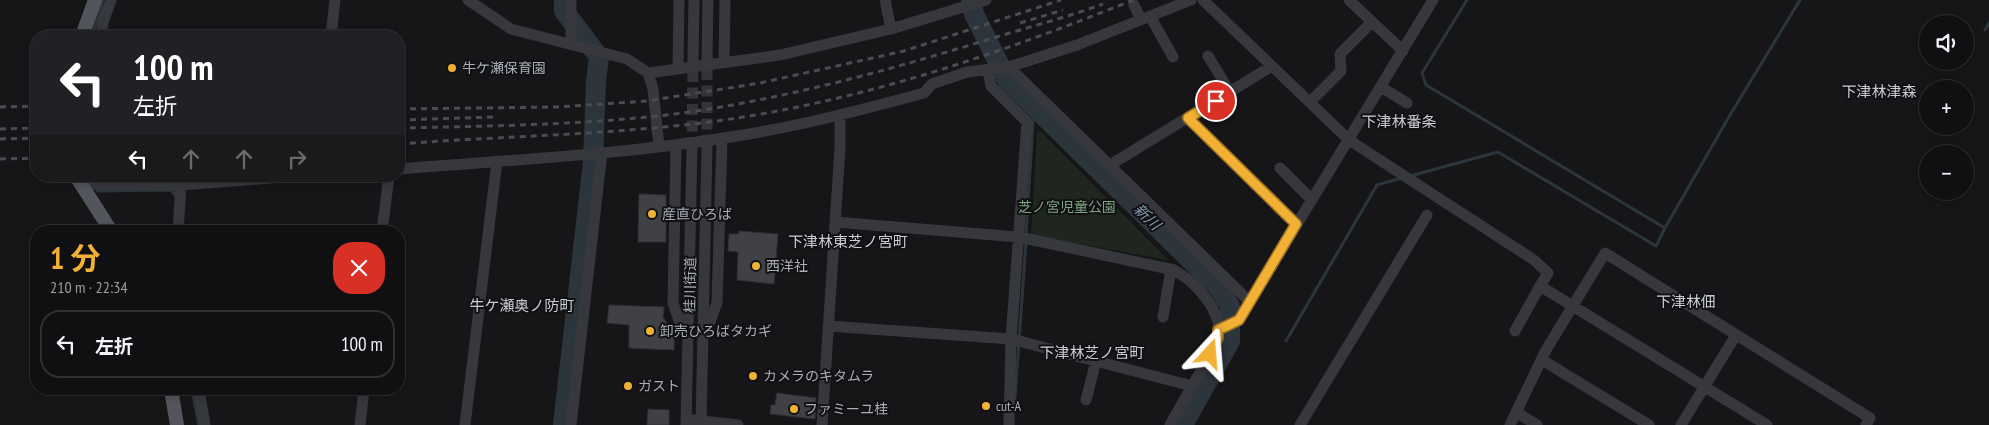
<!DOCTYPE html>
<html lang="ja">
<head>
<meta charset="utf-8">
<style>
	body { margin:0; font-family:"PT Sans Narrow","Noto Sans JP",sans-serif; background:#19191b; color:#f1f3f6; height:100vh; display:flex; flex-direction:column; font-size:19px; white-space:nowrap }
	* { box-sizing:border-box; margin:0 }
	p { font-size:16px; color:#9c9d9f }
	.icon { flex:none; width:28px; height:28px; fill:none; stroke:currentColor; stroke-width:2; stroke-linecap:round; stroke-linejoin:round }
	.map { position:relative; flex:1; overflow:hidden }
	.drawer { position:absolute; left:30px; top:225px; width:375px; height:170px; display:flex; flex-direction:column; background:#101012; border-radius:20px; box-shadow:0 2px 8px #0003,0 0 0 1px #303032 }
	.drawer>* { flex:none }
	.top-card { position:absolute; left:30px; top:30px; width:375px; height:152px; border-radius:20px; box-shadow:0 2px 8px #0003,0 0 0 1px #303032; background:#202124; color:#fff; overflow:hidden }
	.tools { position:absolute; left:1919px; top:15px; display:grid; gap:10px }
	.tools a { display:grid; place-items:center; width:55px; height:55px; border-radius:50%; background:#101012; box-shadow:0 2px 8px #0003,0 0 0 1px #303032; font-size:25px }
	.pin { position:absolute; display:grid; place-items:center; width:42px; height:42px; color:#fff; margin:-21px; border:2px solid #fff; border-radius:50%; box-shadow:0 1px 5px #0007 }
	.me { position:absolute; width:55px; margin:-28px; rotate:19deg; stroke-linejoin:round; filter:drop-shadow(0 0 4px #0008) }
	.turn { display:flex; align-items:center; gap:18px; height:105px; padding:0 20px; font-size:22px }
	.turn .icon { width:65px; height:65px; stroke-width:2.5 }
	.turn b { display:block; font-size:35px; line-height:42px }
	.lanes { display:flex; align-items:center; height:48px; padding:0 20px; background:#0003; justify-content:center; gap:25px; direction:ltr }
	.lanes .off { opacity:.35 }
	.round { display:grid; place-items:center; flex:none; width:52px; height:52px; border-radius:20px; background:#19191b }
	.overview { display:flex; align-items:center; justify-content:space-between; height:85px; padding:0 20px }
	h1 { font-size:30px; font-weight:700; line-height:38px; color:#f2b134 }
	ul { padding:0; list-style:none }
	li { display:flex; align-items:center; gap:15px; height:68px; margin:0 10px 8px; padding:0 10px; border:2px solid #303032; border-radius:20px }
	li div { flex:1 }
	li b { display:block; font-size:19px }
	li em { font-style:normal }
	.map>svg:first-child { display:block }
	.green { fill:#1e261f }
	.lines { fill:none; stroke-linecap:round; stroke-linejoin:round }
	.stream { stroke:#2c353c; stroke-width:3 }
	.river { stroke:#2c353c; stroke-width:20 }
	.building { fill:#404145; stroke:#303034 }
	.minor-tunnel { stroke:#333438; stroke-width:11; stroke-dasharray:11 5.5; stroke-linecap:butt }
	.minor { stroke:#37383d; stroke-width:11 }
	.major { stroke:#53555c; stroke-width:14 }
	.rail { stroke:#4a4c52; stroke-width:3; stroke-dasharray:6 5; stroke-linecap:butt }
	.route-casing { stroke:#9d7322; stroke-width:12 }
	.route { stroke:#f2b134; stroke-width:9 }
	.poi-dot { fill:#f2b134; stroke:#111113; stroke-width:2 }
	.labels { text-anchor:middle; stroke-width:4; stroke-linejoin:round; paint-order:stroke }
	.poi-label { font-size:14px; fill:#a8adb8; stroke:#111113; text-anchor:start }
	.park-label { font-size:14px; fill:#7fa381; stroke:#111113 }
	.street-label { font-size:14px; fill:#a8adb8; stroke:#111113 }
	.neighbourhood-label { font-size:15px; fill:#c9ccd4; stroke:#111113 }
	.water-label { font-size:15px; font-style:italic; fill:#7f9bb3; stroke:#111113 }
</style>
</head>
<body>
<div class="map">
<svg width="1989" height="425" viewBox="0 0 1989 425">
	<rect width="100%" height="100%" fill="#161618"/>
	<path class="green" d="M1037,132H1041L1168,260L1031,235Z"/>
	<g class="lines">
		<path class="stream" d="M1467,0L1422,73L1426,85L1665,228L1730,115L1800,0
			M1985,30L1989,23
			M92,36L103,0
			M1410,176L1498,152L1656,246L1665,228
			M96,187L97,191L171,190L176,196
			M1026,235L1034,106
			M1286,341L1377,185L1402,178
			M192,389L199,425
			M1015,399L1026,241"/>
		<path class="river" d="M971,0L974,14L1007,80L1218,287L1230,306V341L1183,425
			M563,425L593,161L596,81L599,57L564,11V0"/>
	</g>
	<path class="building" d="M639,194L666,195V242H638Z
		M739,231L778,234L774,284L737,280L738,252L728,251L729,234H739Z
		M609,305L664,307L663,317L674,336V350L629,348V325L607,323Z
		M777,393L816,398L815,419L770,414L771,405H775Z
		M648,409L669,410V425H647Z"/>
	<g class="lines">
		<path class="minor-tunnel" d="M707,146V59
			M692,148L693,60"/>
		<path class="minor" d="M468,0L511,29L627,59L648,73L653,89L659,146
			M885,0L891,29
			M1203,0L1349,140L1534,260L1548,273L1540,286L1767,425
			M1349,0L1403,51
			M1134,5L1141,20
			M1150,16L1173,57
			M101,36L103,22L111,0
			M331,36L335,0
			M571,43V0
			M1208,56L1230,92
			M707,59L708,0
			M693,60L694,0
			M724,62L725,0
			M1009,67L1249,301
			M678,69L679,0
			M988,71L991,86L1027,122L1011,339L1009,425
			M648,73L780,55L891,29L986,0
			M1381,87L1407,103
			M1310,102L1341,71L1340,54L1372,22
			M1188,118L1297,224
			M676,145L673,303L682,329L689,337
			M1110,165L1272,66
			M1280,168L1312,200
			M399,169C507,160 617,155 724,138C792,128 858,111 924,93L932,84L967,72L1009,67L1077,45L1191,0
			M79,184L181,185L297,176
			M835,222L1019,237L1174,270C1194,281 1224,311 1218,337C1215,349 1207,361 1201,371C1190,389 1180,407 1170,425
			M178,231L181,185
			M382,231L389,176
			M1163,317L1171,269
			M828,326L1011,339L1192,386
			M1218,330L1239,320L1433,0
			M1515,331L1540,286
			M706,332L717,303L722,139
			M1542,360L1649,425
			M199,389L205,425
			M348,389L364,391
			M1086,400L1096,361
			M1516,412L1537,425
			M693,420L738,425
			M360,425L364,389
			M465,425L497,161
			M571,425L602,152
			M686,425L692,148
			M701,425L707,146
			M822,425L840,148V116
			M1300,425L1427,215
			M1510,425L1546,350L1605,253L1870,418L1866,425
			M1681,425L1736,335"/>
		<path class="major" d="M82,36L95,0
			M76,176L111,231
			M171,389L177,425"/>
		<path class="rail" d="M1020,23L1063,10
			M0,107L36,106
			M399,109L557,107L647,101L760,83L904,51L1061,0
			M399,120L494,117
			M399,128C490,126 583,125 675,114C779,100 879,73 980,42C1021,29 1062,19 1103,4
			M0,129L36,128
			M0,139L36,138
			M399,144C515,135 634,135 750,116C885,93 1006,51 1133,0
			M0,159L36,158"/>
	</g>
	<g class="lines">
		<defs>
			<path id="route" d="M1210,354L1218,338V330L1239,320L1296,224L1188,118L1216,101"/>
		</defs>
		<use href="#route" class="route-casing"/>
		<use href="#route" class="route"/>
	</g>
	<g class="poi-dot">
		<circle cx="452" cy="68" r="5"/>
		<circle cx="652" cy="214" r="5"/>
		<circle cx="756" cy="266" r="5"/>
		<circle cx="650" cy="331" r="5"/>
		<circle cx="753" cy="376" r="5"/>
		<circle cx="628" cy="386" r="5"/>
		<circle cx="986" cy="406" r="5"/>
		<circle cx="794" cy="409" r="5"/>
	</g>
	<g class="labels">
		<g class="poi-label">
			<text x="462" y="73">牛ケ瀬保育園</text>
			<text x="662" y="219">産直ひろば</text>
			<text x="766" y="271">西洋社</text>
			<text x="660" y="336">卸売ひろばタカギ</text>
			<text x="763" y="381">カメラのキタムラ</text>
			<text x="638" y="391">ガスト</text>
			<text x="996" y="411">cut-A</text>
			<text x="804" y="414">ファミーユ桂</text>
		</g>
		<g class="park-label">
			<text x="1067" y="212">芝ノ宮児童公園</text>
		</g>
		<g class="street-label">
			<text transform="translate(690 285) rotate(-89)" y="5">桂川街道</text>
		</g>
		<g class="neighbourhood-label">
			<text x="1879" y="97">下津林津森</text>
			<text x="1399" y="127">下津林番条</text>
			<text x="848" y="247">下津林東芝ノ宮町</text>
			<text x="1686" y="307">下津林佃</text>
			<text x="522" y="311">牛ケ瀬奥ノ防町</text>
			<text x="1092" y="358">下津林芝ノ宮町</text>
		</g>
		<g class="water-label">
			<text transform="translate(1147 217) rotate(44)" y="5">新川</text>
		</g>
	</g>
</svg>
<div class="tools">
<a><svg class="icon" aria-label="sound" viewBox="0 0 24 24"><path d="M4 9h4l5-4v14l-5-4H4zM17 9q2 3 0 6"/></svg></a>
<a>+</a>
<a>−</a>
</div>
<div class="pin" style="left:1216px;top:101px;background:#d93025"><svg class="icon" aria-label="arrive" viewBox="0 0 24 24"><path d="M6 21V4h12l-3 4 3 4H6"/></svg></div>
<svg class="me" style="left:1210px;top:354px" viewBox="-20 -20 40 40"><path d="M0-17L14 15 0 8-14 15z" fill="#f2b134" stroke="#fff" stroke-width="4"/></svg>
<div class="top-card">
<div class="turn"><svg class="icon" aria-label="left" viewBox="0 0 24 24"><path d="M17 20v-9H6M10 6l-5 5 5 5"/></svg><div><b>100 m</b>左折</div></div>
<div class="lanes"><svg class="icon" aria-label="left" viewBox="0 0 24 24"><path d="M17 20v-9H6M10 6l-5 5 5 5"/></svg><svg class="icon off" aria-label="ahead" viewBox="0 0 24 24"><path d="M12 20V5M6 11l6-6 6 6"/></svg><svg class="icon off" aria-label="ahead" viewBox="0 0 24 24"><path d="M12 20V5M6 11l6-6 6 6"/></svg><svg class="icon off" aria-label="right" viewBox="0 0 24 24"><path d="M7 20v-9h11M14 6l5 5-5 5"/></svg></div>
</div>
<section class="drawer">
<div class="overview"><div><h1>1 分</h1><p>210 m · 22:34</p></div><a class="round" style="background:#d93025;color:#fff"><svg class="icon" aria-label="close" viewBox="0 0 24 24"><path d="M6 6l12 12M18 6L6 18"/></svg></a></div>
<ul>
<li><svg class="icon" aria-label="left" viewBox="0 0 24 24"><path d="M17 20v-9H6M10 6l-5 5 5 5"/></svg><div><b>左折</b></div><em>100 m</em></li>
</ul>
</section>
</div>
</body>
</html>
